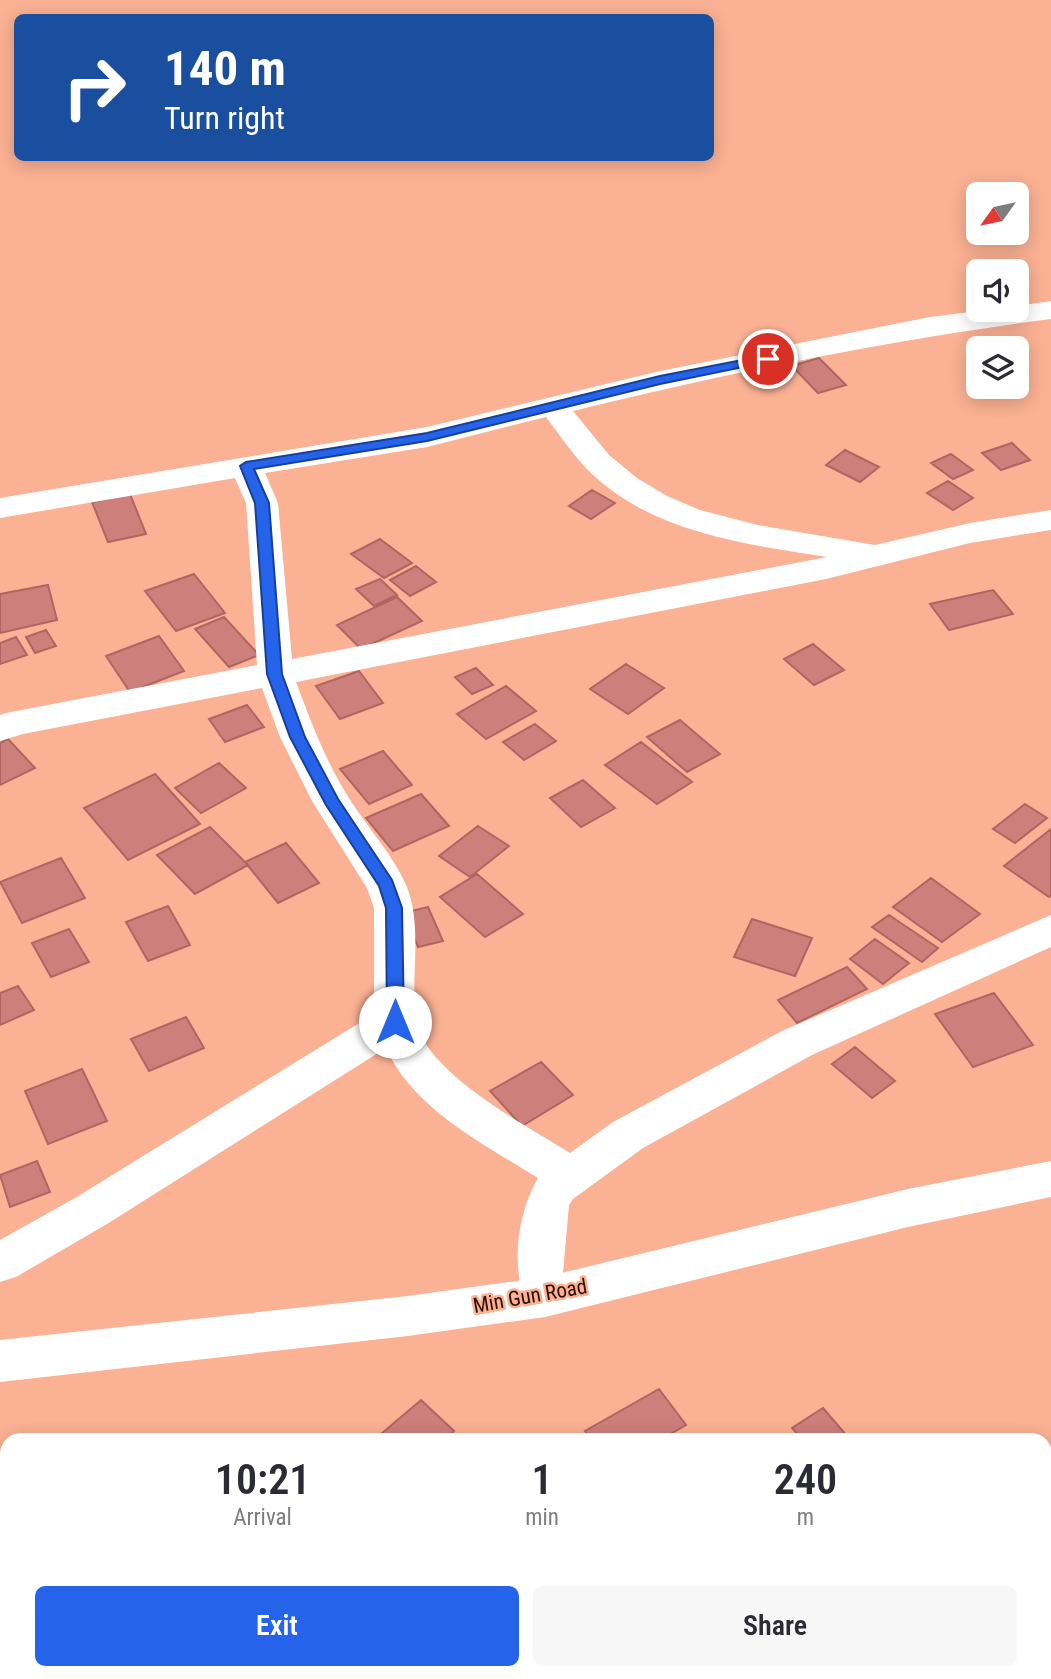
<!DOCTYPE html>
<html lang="en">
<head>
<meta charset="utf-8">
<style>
	body { margin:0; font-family:"Roboto Condensed",sans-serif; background:#f7f7f7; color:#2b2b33; height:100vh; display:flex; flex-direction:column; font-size:26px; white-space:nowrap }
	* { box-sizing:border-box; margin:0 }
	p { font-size:23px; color:#7c7c81 }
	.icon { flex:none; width:38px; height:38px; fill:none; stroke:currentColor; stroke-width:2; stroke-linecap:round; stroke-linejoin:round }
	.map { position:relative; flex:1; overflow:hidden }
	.drawer { position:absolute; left:0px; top:1433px; width:1052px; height:247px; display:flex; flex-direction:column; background:#fff; border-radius:21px 21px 0 0; box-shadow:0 4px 18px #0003 }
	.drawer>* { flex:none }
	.top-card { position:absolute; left:14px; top:14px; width:700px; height:147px; border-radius:10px; box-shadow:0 4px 18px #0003; background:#1a4fa0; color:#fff; overflow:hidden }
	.needle { width:46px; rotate:237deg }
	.buttons { position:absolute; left:966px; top:182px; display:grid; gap:14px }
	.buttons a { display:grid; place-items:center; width:63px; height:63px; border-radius:10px; background:#fff; box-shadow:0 4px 18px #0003; font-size:35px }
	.pin { position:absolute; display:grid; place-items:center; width:60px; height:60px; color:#fff; margin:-30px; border:4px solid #fff; border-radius:50%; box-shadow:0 2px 7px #0007 }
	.me { position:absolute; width:77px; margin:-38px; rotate:0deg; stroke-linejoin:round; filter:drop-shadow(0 0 5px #0008) }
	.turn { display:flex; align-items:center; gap:24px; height:147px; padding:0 35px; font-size:32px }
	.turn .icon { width:91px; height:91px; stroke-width:2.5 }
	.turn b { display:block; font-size:49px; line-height:60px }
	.eta { display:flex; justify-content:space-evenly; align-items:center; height:119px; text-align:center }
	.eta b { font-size:42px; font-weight:600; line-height:49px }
	.cta { display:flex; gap:14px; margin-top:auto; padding:14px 35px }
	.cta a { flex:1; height:80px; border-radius:10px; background:#2563eb; color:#fff; font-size:28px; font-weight:600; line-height:80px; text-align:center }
	.cta a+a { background:#f7f7f7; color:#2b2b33 }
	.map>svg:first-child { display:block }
	.building { fill:#cd7f7b; stroke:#b06562; stroke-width:2 }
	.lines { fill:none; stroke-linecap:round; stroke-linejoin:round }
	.minor { fill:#fff; fill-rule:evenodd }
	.tertiary { fill:#fff; fill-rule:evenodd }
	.route { fill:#2563eb; stroke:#184099; stroke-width:2 }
	.labels { text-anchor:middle; stroke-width:5; stroke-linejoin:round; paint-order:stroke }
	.street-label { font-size:21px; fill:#2c1106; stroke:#fbb193 }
</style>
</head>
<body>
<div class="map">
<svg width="1051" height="1679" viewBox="0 0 1051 1679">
	<rect width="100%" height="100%" fill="#fbb193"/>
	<path class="building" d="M819,358L846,385L818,393L792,366Z
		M1012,443L1030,460L1001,470L982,453Z
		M845,450L879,467L860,482L826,465Z
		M951,454L973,470L953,479L931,463Z
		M948,481L973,498L953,510L927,493Z
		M592,490L615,503L591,519L569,506Z
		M130,494L146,534L108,542L92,502Z
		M380,539L412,563L384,578L351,554Z
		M416,566L436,582L410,596L390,580Z
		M194,574L225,613L176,631L145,591Z
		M380,579L397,595L374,606L356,589Z
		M48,585L57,620L0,633V594Z
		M993,590L1013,614L949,630L930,604Z
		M397,597L422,621L361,649L337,625Z
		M224,617L259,655L229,667L195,629Z
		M46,630L56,646L35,653L26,637Z
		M159,636L184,671L130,692L106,656Z
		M16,637L27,655L0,664V643Z
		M813,644L844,670L814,685L784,659Z
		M626,664L664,688L628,714L590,689Z
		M476,668L493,685L472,694L455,677Z
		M359,671L383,703L340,719L316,686Z
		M506,686L536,711L486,739L457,714Z
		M247,705L264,727L225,742L209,719Z
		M680,720L720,754L687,772L647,737Z
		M535,724L556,741L524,760L503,742Z
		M8,739L35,768L0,785V743Z
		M641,742L692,782L657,804L605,765Z
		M383,751L412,785L369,804L340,769Z
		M219,763L246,788L201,813L175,788Z
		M155,774L200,824L128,860L84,808Z
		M583,780L615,808L581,827L550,798Z
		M421,794L449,826L393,851L366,818Z
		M1025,804L1047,818L1015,843L993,829Z
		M478,826L509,846L470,877L439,856Z
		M210,827L248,865L195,894L157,855Z
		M1051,829V895L1049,897L1004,866Z
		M286,843L319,883L278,903L245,862Z
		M61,858L85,898L22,923L0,882Z
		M477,874L523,914L485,937L440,897Z
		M931,878L980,914L942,942L893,907Z
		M168,906L190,945L148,961L126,922Z
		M428,907L443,941L418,947L404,913Z
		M889,915L938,948L922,962L872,927Z
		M752,919L812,938L795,976L734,957Z
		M69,929L89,962L51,977L32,943Z
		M875,939L909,963L883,984L850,959Z
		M847,967L867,989L797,1023L778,1000Z
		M18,986L34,1010L0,1025V993Z
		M994,993L1033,1045L973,1067L935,1014Z
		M186,1017L204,1048L149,1071L131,1039Z
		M855,1047L895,1081L872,1098L832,1064Z
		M541,1062L573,1095L522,1126L490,1091Z
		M82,1069L107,1121L48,1144L25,1091Z
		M37,1161L50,1192L10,1207L0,1175Z
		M659,1389L686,1425L660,1440H592L585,1431Z
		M421,1400L454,1431L444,1440H388L381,1434Z
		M823,1408L847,1436L840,1440H803L792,1428Z
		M7,1513V1570L0,1573V1516Z"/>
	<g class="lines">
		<path class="minor" d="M1051,301V319C890,340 731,372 573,411L609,455L637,478L667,496L700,510L758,525L875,545L970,523L1051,510V530L970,543L826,579L296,682C311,722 326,762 349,798C367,827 394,856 407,887C423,929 410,976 416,1020C423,1071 528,1127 570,1153L613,1122L782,1031L1051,915V947L812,1055L643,1148L573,1199L569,1205L563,1273L568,1297L561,1311L545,1317L529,1311C510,1271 516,1216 538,1178C484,1144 414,1110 386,1048L107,1224L16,1277L0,1282V1240L75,1198L374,1014V908L367,888L312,801L280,737L262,688L23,734L0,741V715L6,713L257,665L246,503L235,478L0,518V498L427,427L660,371L930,317L986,310H1017V306ZM546,417C559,434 571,452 586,468C648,532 743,544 827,557L292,659L278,503L265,473L427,447Z"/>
		<path class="tertiary" d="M1051,1161V1197L908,1227L545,1317L408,1336L0,1382V1340L408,1296L545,1277L908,1189Z"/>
	</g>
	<path class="route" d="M768,355L773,356V361L660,384L427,441L254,469L269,503L282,674L305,737L338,799L392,880L402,908L404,1022L401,1026H389L387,1022L386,908L379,886L326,805L290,737L267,674L255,503L240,466L246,462L427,433L660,376Z"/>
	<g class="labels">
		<g class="street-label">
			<text transform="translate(530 1296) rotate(-10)" y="7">Min Gun Road</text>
		</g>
	</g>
</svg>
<div class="buttons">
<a><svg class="needle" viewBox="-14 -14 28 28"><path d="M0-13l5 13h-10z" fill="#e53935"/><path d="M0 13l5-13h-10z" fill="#7c7c81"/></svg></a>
<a><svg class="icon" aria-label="sound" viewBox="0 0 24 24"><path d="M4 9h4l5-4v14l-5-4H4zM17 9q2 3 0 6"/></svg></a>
<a><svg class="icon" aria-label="layers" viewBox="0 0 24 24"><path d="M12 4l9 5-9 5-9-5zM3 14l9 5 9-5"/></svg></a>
</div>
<div class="pin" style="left:768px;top:359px;background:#d93025"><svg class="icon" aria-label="arrive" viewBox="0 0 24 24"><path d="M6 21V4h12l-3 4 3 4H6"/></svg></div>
<svg class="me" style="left:395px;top:1022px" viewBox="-20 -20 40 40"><circle r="19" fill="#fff"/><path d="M0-13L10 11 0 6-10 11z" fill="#2563eb"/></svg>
<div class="top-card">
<div class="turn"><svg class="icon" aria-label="right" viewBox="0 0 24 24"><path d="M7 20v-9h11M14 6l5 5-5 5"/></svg><div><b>140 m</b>Turn right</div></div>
</div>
<section class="drawer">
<div class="eta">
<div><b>10:21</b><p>Arrival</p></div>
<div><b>1</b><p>min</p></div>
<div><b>240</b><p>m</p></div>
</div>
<div class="cta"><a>Exit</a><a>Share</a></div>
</section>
</div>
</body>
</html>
